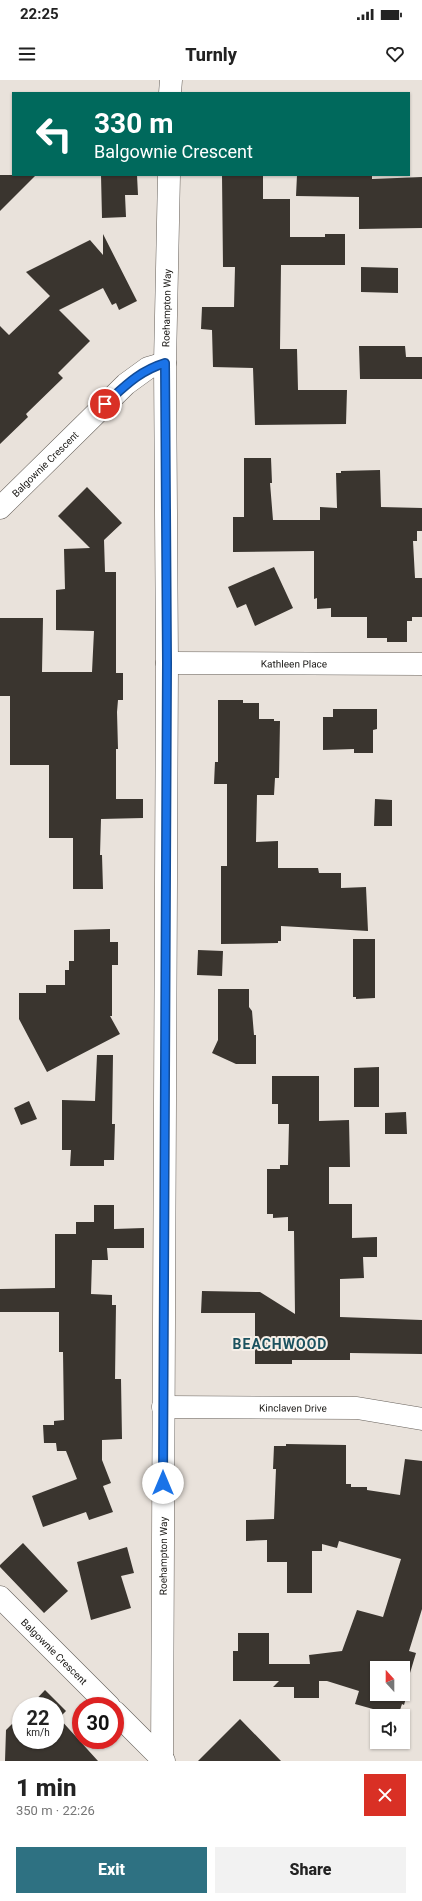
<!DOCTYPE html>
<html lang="en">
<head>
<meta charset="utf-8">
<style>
	body { margin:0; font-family:Roboto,sans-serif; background:#f2f2f2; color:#222; height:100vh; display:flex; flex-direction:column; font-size:15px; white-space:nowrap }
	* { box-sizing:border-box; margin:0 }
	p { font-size:13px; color:#767676 }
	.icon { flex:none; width:22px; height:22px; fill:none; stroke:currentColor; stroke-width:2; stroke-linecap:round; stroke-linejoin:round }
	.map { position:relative; height:1681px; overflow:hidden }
	.details { display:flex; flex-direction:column; background:#fff; flex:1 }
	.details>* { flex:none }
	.hud { position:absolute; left:12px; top:12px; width:398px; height:84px; border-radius:0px; box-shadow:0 1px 3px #0004; background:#00695c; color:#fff; overflow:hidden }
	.needle { width:26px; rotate:339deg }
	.buttons { position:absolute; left:370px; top:1581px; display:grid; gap:8px }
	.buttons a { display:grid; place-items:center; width:40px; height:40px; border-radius:0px; background:#fff; box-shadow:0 1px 3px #0004; font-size:20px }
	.speed { position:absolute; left:12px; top:1617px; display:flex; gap:8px; font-size:20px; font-weight:700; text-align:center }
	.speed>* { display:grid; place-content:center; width:52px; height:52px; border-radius:50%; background:#fff; box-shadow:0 1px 3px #0004; line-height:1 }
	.speed small { font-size:10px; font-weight:400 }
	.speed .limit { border:6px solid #d22; background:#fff; color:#111 }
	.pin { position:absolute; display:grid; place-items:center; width:34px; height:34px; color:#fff; margin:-17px; border:2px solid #fff; border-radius:50%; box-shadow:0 1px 4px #0007 }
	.me { position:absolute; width:44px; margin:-22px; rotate:0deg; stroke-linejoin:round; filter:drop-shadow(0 0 3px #0008) }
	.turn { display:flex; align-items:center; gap:14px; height:84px; padding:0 16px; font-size:18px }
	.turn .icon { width:52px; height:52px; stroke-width:2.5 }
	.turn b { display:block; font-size:28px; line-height:34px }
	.round { display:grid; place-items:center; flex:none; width:42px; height:42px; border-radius:0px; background:#f2f2f2 }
	.headline { display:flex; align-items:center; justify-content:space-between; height:68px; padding:0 16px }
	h1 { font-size:24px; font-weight:800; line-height:30px }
	.cta { display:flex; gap:8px; margin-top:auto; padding:8px 16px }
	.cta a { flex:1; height:46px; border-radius:0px; background:#2e7182; color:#fff; font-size:16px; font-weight:800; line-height:46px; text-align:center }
	.cta a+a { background:#f2f2f2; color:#222 }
	.status { display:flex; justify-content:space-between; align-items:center; height:28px; padding:0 20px; background:#fff; direction:ltr }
	.status svg { height:11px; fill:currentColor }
	header { display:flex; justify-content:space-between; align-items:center; height:52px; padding:0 16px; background:#fff; font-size:18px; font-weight:800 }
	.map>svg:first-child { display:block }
	.building { fill:#3a352f; fill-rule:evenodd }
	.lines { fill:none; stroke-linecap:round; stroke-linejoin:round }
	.minor-casing { stroke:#67615b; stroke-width:23 }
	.minor { stroke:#fff; stroke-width:22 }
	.route-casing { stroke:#114b97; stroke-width:10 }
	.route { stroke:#1a73e8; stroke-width:7 }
	.labels { text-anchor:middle; stroke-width:4; stroke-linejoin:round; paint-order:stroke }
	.street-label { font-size:10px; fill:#181613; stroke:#f6efe8 }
	.district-label { font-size:14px; font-weight:bold; letter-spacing:1px; fill:#1b525f; stroke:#f6efe8 }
</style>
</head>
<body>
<div class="status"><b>22:25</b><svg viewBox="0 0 49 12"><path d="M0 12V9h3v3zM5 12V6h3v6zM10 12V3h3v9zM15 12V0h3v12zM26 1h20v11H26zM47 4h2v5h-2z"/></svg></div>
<header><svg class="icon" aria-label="menu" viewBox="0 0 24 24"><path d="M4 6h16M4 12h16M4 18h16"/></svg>Turnly<svg class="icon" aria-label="heart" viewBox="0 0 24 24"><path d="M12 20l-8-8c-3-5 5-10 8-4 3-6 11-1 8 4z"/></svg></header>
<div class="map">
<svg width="422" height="1681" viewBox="0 0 422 1681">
	<rect width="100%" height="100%" fill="#e9e2db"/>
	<path class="building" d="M0,95H36L0,131Z
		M101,95H137L138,115H125L126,137L102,138Z
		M222,95H263V119H290V157H325V154H345V185H281L280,269H297L298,310H347L346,344L255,345L253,288L213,287L212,250L201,249L202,227H234L235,187H223Z
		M297,95H372V99L422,97V148L359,149V117L296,116Z
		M103,154L137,221L119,230L116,223L112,225L103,208L59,230L90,261L58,293L63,298L26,334L28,337L0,364V246L9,255L50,216L26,192L90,160L103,175Z
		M361,187L398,188V213L361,212Z
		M359,266H405L406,277H422V299H360Z
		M244,378H271L272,403H270L273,440H320V427L337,428L336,393H341V391L380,390L381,427L422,428V451H417V461H413L415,498H422V537H412V541H407V562H387V558H367V537H331V528L317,529V518L314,519V471L233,472V437H244Z
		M87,407L122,443L104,460L105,492H116V593H123V620H118L117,632L118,669H116V719H143V738L101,739L100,775H102L103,809H73V758H49V685H10V616H0V538H43L42,592H92L94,551L56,550V510L65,509L64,469L90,468L58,436Z
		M274,487L293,528L255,546L246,524L237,528L228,507Z
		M218,620H243V623H259V639H274V641H280L279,698H275L274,715H257L256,762L278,761V788H318L319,793H341V808L366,807L368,851L281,846V861H278V863L221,864V786H227V704H214L215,682H218Z
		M333,629H377V649L373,650V673H354V669L323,670V637H333Z
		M375,719L392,720V746H374Z
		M110,849V862H118V885H112V936H110L120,954L47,992L19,939V913H46V905H65V890H69V881H74V850Z
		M353,859H375V918L356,919V917H353Z
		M198,870L223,871L222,896L197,895Z
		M218,909H249V927L252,931L254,955H256V984H236L212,973L218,960Z
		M97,975H113L112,1044H115L114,1080H104V1086H70L71,1070H62V1020L95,1021Z
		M379,987V1027H354V988Z
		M272,996H319V1041L349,1040L350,1087H329V1124H352V1158L377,1157V1177H363L364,1198L340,1199V1237L422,1240V1274L350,1273V1280H292V1284H255V1233H201L202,1211L260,1212L295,1234L294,1151H288V1137L273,1138V1134H267V1089H280V1085H288L289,1044H278V1024H272Z
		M29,1021L37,1039L21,1045L14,1028Z
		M406,1032L407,1054H385V1033Z
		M94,1125H114V1149L144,1148V1168H107L108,1180H92L91,1214L112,1215V1225H116L115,1299H121L122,1359L102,1360V1380L111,1403L103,1406L113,1432L89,1440L86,1432L43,1447L32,1416L77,1399L66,1371H57L56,1363H44L43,1345H54V1341L64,1340L63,1272H59V1232H0V1209L55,1208V1154H76V1142H94Z
		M286,1364L346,1365V1404H351V1407H367V1410L400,1415L405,1379L422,1381V1529L409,1571L416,1573L407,1603L410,1604L404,1625L402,1624L398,1636L355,1624L359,1611L327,1601H319V1618H294V1607H273L279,1601H233V1571H238V1553H269V1584H310L309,1575L342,1571L357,1530L383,1537L401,1479L339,1461L337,1468L322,1464V1471H312V1513H287V1482H267V1460L246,1461V1440L274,1439L276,1389H273L274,1366H286ZM377,1588H403V1614H377Z
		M23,1463L68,1511L44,1533L0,1487V1485Z
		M127,1467L134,1493L121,1496L131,1528L91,1540L77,1482Z
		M45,1610L66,1631L59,1638L98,1681H5L6,1650L21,1635V1660H55V1626H30Z
		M240,1639L281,1681H198Z"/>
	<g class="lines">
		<defs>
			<g id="minor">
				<path d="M170,13L171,0"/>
				<path id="s1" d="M0,428L126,304L148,288L165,283"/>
				<path id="s2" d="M167,583L422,584"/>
				<path id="s3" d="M163,1327L357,1328L422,1339"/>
				<path id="s4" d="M0,1517L109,1626"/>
				<path d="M115,1632L164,1681"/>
				<path id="s5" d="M162,1681L167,583L165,283L169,95"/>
			</g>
		</defs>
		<use href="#minor" class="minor-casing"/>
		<use href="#minor" class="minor"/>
	</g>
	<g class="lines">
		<defs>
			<path id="route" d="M105,324C125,306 139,291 165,283L167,583L163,1403"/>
		</defs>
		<use href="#route" class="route-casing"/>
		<use href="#route" class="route"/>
	</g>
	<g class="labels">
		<g class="street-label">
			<text dy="4" stroke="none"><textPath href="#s5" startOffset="1453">Roehampton Way</textPath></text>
			<text dy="4" stroke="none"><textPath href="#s1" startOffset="63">Balgownie Crescent</textPath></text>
			<text dy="4" stroke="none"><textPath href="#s2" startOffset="127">Kathleen Place</textPath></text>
			<text dy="4" stroke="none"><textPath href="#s3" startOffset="130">Kinclaven Drive</textPath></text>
			<text dy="4" stroke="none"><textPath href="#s5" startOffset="205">Roehampton Way</textPath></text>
			<text dy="4" stroke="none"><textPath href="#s4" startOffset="77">Balgownie Crescent</textPath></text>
		</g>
		<g class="district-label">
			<text x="280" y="1269">BEACHWOOD</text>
		</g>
	</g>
</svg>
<div class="buttons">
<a><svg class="needle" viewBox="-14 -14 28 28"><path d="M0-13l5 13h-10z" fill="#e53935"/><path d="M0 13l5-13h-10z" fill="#767676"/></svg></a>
<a><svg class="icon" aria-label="sound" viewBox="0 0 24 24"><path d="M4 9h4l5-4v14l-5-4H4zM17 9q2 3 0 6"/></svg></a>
</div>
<div class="speed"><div>22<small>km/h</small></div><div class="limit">30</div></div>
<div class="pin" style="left:105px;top:324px;background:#d93025"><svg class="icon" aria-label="arrive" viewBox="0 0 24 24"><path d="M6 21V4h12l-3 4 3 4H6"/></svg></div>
<svg class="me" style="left:163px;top:1403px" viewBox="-20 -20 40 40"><circle r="19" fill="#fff"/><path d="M0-13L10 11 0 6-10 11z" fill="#1a73e8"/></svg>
<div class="hud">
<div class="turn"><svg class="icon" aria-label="left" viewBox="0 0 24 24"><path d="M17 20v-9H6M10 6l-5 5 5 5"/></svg><div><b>330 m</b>Balgownie Crescent</div></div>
</div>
</div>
<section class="details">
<div class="headline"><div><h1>1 min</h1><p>350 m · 22:26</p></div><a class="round" style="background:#d93025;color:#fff"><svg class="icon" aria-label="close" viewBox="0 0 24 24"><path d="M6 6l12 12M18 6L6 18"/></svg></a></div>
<div class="cta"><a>Exit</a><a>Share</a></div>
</section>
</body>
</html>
